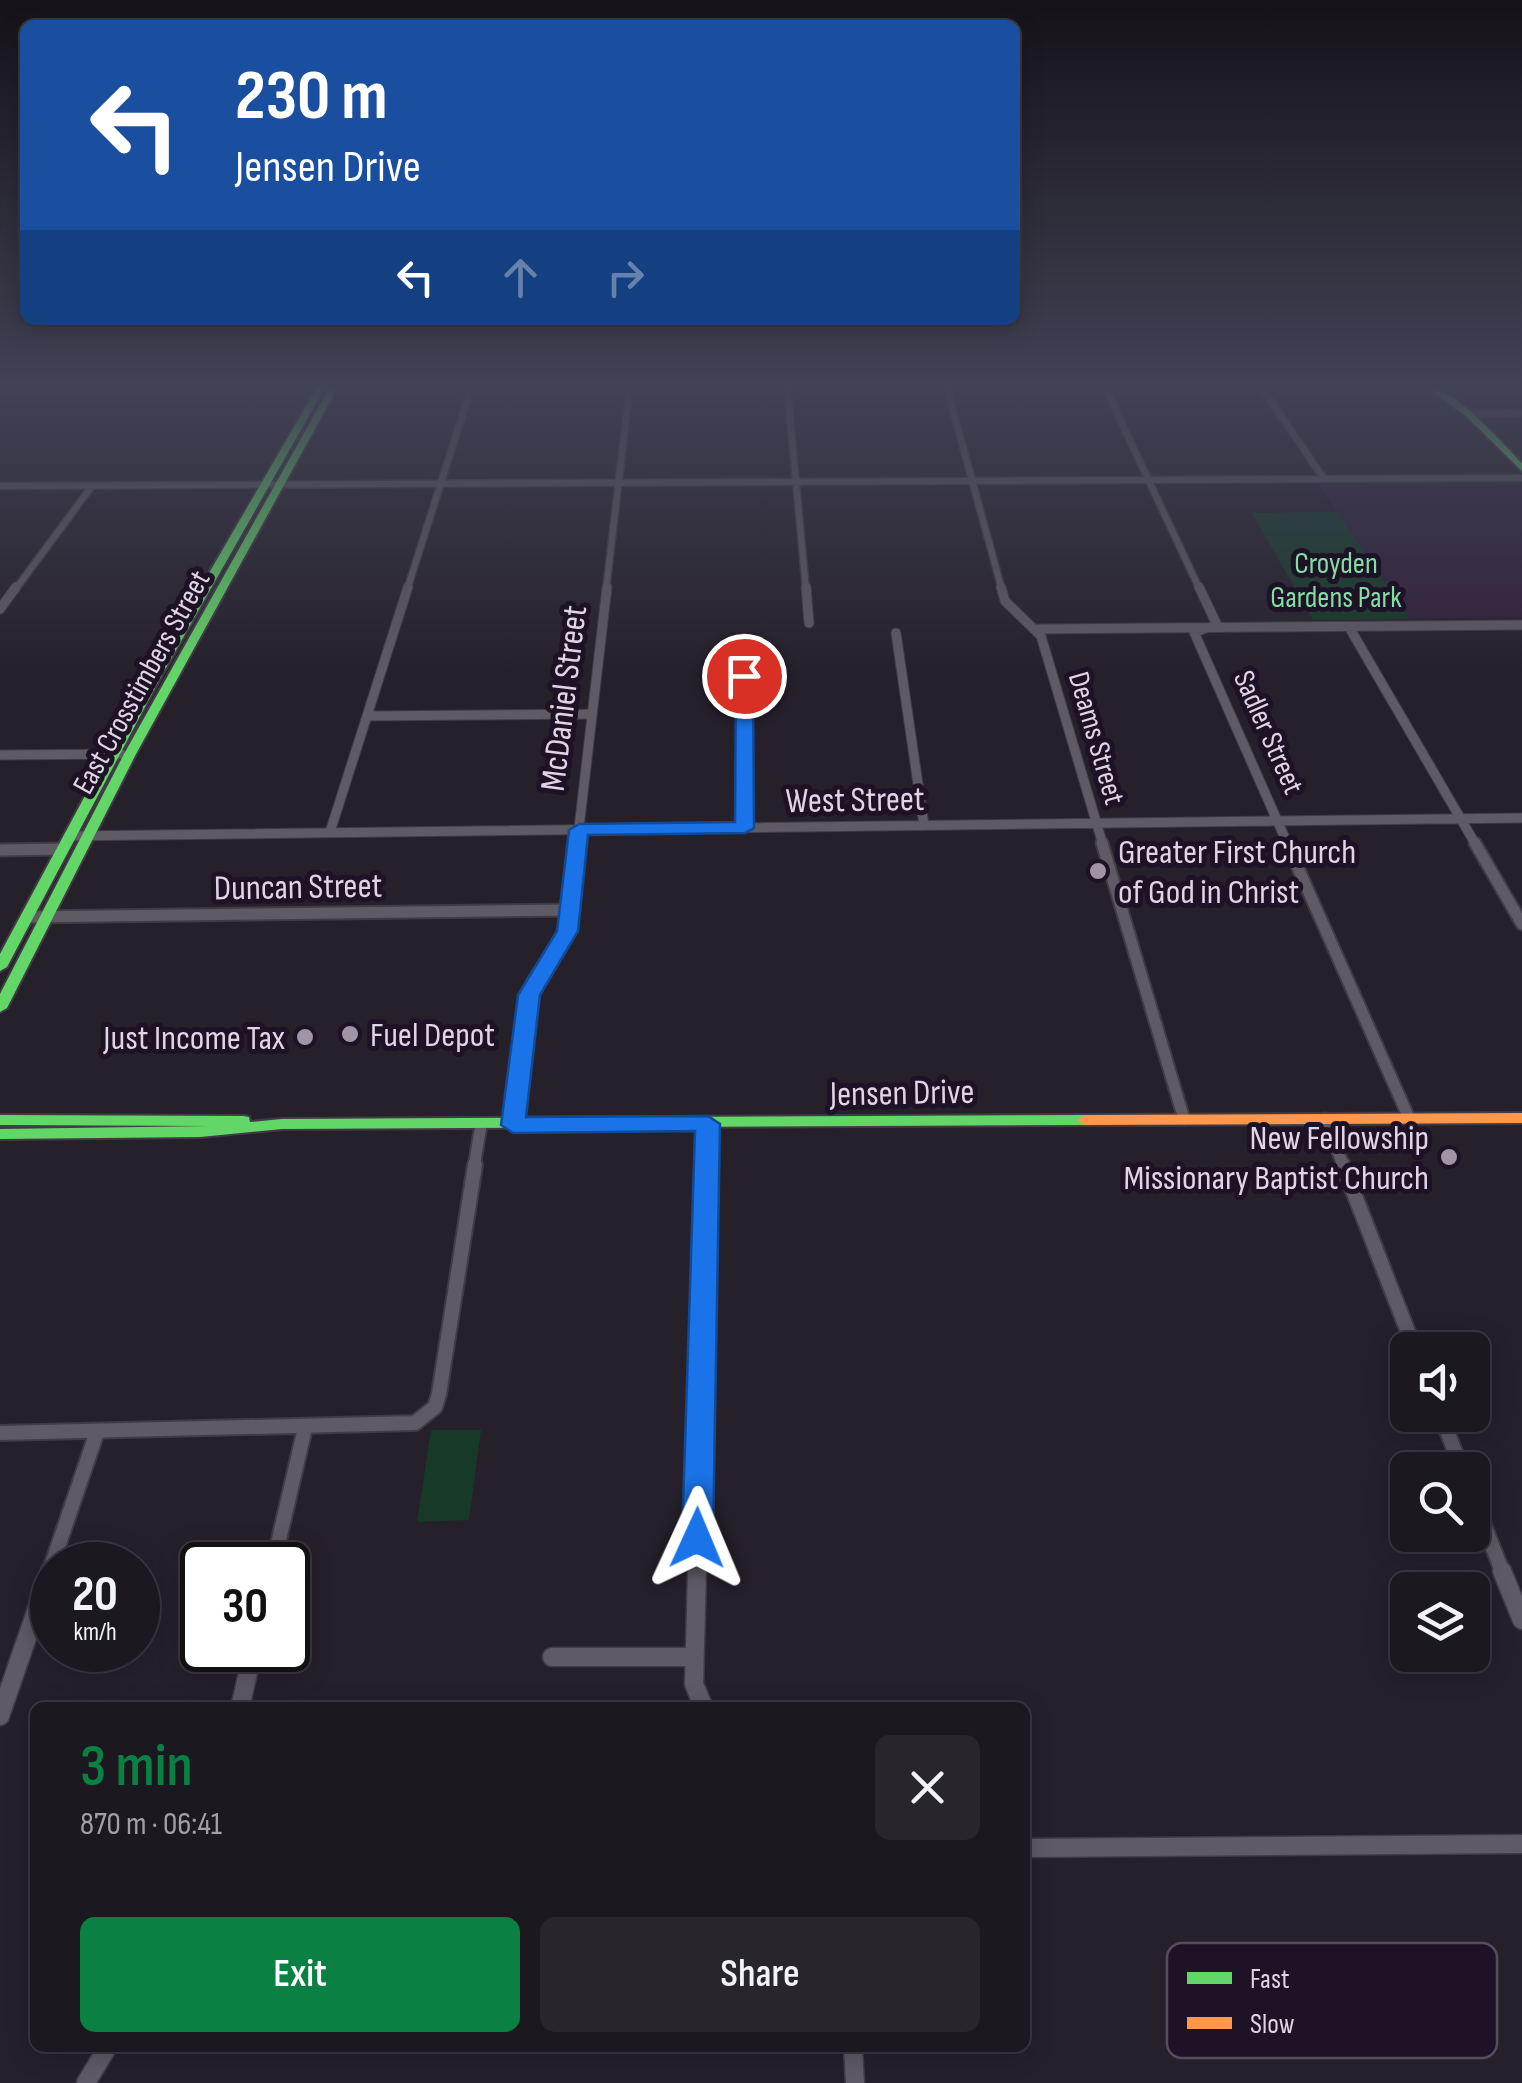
<!DOCTYPE html>
<html lang="en">
<head>
<meta charset="utf-8">
<style>
	body { margin:0; font-family:"Sofia Sans Condensed",sans-serif; background:#29252d; color:#f1f3f6; height:100vh; display:flex; flex-direction:column; font-size:38px; white-space:nowrap }
	* { box-sizing:border-box; margin:0 }
	p { font-size:32px; color:#a0a0a5 }
	.icon { flex:none; width:55px; height:55px; fill:none; stroke:currentColor; stroke-width:2; stroke-linecap:round; stroke-linejoin:round }
	.map { position:relative; flex:1; overflow:hidden }
	.drawer { position:absolute; left:30px; top:1702px; width:1000px; height:350px; display:flex; flex-direction:column; background:#1c1820; border-radius:15px; box-shadow:0 5px 25px #0003,0 0 0 2px #3a373e }
	.drawer>* { flex:none }
	.top-card { position:absolute; left:20px; top:20px; width:1000px; height:305px; border-radius:15px; box-shadow:0 5px 25px #0003,0 0 0 2px #3a373e; background:#1a4fa0; color:#fff; overflow:hidden }
	.buttons { position:absolute; left:1390px; top:1332px; display:grid; gap:20px }
	.buttons a { display:grid; place-items:center; width:100px; height:100px; border-radius:15px; background:#1c1820; box-shadow:0 5px 25px #0003,0 0 0 2px #3a373e; font-size:50px }
	.speed { position:absolute; left:30px; top:1542px; display:flex; gap:20px; font-size:50px; font-weight:700; text-align:center }
	.speed>* { display:grid; place-content:center; width:130px; height:130px; border-radius:50%; background:#1c1820; box-shadow:0 5px 25px #0003,0 0 0 2px #3a373e; line-height:1 }
	.speed small { font-size:25px; font-weight:400 }
	.speed .limit { border:5px solid #111; border-radius:15px; background:#fff; color:#111 }
	.pin { position:absolute; display:grid; place-items:center; width:85px; height:85px; color:#fff; margin:-42px; border:5px solid #fff; border-radius:50%; box-shadow:0 2px 10px #0007 }
	.me { position:absolute; width:110px; margin:-55px; rotate:1deg; stroke-linejoin:round; filter:drop-shadow(0 0 8px #0008) }
	.turn { display:flex; align-items:center; gap:35px; height:210px; padding:0 50px; font-size:45px }
	.turn .icon { width:130px; height:130px; stroke-width:2.5 }
	.turn b { display:block; font-size:70px; line-height:85px }
	.lanes { display:flex; align-items:center; height:95px; padding:0 50px; background:#0003; justify-content:center; gap:50px; direction:ltr }
	.lanes .off { opacity:.35 }
	.round { display:grid; place-items:center; flex:none; width:105px; height:105px; border-radius:15px; background:#29252d }
	.summary { display:flex; align-items:center; justify-content:space-between; height:170px; padding:0 50px }
	h1 { font-size:60px; font-weight:600; line-height:75px; color:#0b8043 }
	.cta { display:flex; gap:20px; margin-top:auto; padding:20px 50px }
	.cta a { flex:1; height:115px; border-radius:15px; background:#0b8043; color:#fff; font-size:40px; font-weight:600; line-height:115px; text-align:center }
	.cta a+a { background:#29252d; color:#f1f3f6 }
	.map>svg:first-child { display:block }
	.built { fill:#30213a }
	.green { fill:#163a27 }
	.lines { fill:none; stroke-linecap:round; stroke-linejoin:round }
	.street-far4-casing { stroke:#403b45; stroke-width:9 }
	.street-far3-casing { stroke:#403b45; stroke-width:11 }
	.street-far2-casing { stroke:#403b45; stroke-width:15 }
	.street-far1-casing { stroke:#403b45; stroke-width:18 }
	.street-casing { stroke:#403b45; stroke-width:21 }
	.fast-casing { stroke:#403b45; stroke-width:4 }
	.slow-casing { stroke:#403b45; stroke-width:4 }
	.street-far4 { stroke:#5f5a63; stroke-width:6 }
	.street-far3 { stroke:#5f5a63; stroke-width:9 }
	.street-far2 { stroke:#5f5a63; stroke-width:11 }
	.street-far1 { stroke:#5f5a63; stroke-width:14 }
	.street { stroke:#5f5a63; stroke-width:18 }
	.fast { fill:#63d668; fill-rule:evenodd }
	.slow { fill:#ff974d; fill-rule:evenodd }
	.route { fill:#1a73e8; stroke:#114b97; stroke-width:2.5 }
	.poi-dot { fill:#9e96a4; stroke:#1d1226; stroke-width:4 }
	.labels { text-anchor:middle; stroke-width:10; stroke-linejoin:round; paint-order:stroke }
	.far-park-label { font-size:30px; fill:#83dea4; stroke:#1d1226 }
	.far-street-label { font-size:30px; fill:#ded6e5; stroke:#1d1226 }
	.street-label { font-size:35px; fill:#ded6e5; stroke:#1d1226 }
	.poi-label { font-size:35px; fill:#ded6e5; stroke:#1d1226; text-anchor:start }
	.key { fill:#1d1226; stroke:#574d5f; stroke-width:2.5 }
	.key-label { font-size:28px; fill:#ded6e5 }
</style>
</head>
<body>
<div class="map">
<svg width="1522" height="2083" viewBox="0 0 1522 2083">
	<rect width="100%" height="100%" fill="#26202b"/>
	<path class="built" d="M1518,482L1522,486V617L1409,619L1318,483Z"/>
	<path class="green" d="M1338,512L1409,619L1313,620L1252,513Z
		M431,1430H481L469,1520L417,1522Z"/>
	<g class="lines">
		<defs>
			<path id="street-far4" d="M787,385L806,590
				M946,385L1002,590
				M1104,385L1200,590
				M1260,385L1324,479
				M1469,414L1522,413
				M0,486L1522,478
				M15,590L92,486
				M407,590L472,385
				M606,590L630,385"/>
			<path id="street-far3" d="M806,587L809,623
				M1001,587L1005,601L1041,636L1103,845
				M1199,587L1217,625L1194,632L1288,845
				M0,609L16,587
				M1349,627L1476,845
				M1038,629L1522,625
				M896,633L924,825
				M744,638L745,828
				M368,716L591,714
				M0,755L121,754
				M330,832L408,587
				M69,836L1522,818
				M577,845L607,587"/>
			<path id="street-far2" d="M1102,843L1184,1119
				M1287,843L1409,1118
				M1475,843L1522,924
				M0,850L62,849
				M27,917L570,910
				M1325,1119L1344,1167
				M513,1125L532,983L567,931L577,843
				M474,1167L481,1125
				M707,1167L708,1124"/>
			<path id="street-far1" d="M1343,1165L1415,1350
				M1441,1415L1462,1470
				M0,1433L415,1423L435,1407L439,1394L475,1165
				M1472,1495L1503,1573
				M273,1565L305,1428
				M49,1573L97,1432
				M697,1573L707,1165"/>
			<path id="street" d="M697,1571L694,1684L704,1708
				M1502,1571L1522,1620
				M552,1657H694
				M240,1708L253,1650
				M0,1716L50,1571
				M1025,1848L1522,1844
				M853,2048L855,2083
				M86,2083L107,2048"/>
			<path id="fast" d="M22,385H160L156,387H26Z
				M331,385H339L136,754L7,1008L0,1012V994L124,754Z
				M1423,385C1452,385 1501,442 1522,463V471L1466,416Z
				M320,387L324,389L163,673L7,967L0,971V954L151,673L316,389Z
				M0,1115L243,1116L249,1117L250,1122L282,1119L1085,1115L1093,1120L1085,1125L282,1129L200,1137L0,1139V1129L210,1126L0,1125Z"/>
			<path id="slow" d="M1522,1113V1123L1085,1125L1077,1120L1085,1115Z"/>
		</defs>
		<use href="#street-far4" class="street-far4-casing"/>
		<use href="#street-far3" class="street-far3-casing"/>
		<use href="#street-far2" class="street-far2-casing"/>
		<use href="#street-far1" class="street-far1-casing"/>
		<use href="#street" class="street-casing"/>
		<use href="#fast" class="fast-casing"/>
		<use href="#slow" class="slow-casing"/>
		<use href="#street-far4" class="street-far4"/>
		<use href="#street-far3" class="street-far3"/>
		<use href="#street-far2" class="street-far2"/>
		<use href="#street-far1" class="street-far1"/>
		<use href="#street" class="street"/>
		<use href="#fast" class="fast"/>
		<use href="#slow" class="slow"/>
	</g>
	<linearGradient id="sky" x2="0" y2="1"><stop stop-color="#151218"/><stop offset="0.57" stop-color="#414255"/><stop offset="1" stop-color="#414255" stop-opacity="0"/></linearGradient>
	<rect width="1522" height="677" fill="url(#sky)"/>
	<path class="route" d="M744,670L753,676L754,828L745,833L588,835L578,931L540,995L526,1117L708,1116L720,1124L713,1538L708,1546L697,1550L686,1546L682,1538L695,1131L513,1133L501,1125L518,995L557,931L569,830L579,824L735,822L736,676Z"/>
	<g class="poi-dot">
		<circle cx="1098" cy="871" r="10"/>
		<circle cx="350" cy="1034" r="10"/>
		<circle cx="305" cy="1037" r="10"/>
		<circle cx="1449" cy="1157" r="10"/>
	</g>
	<g class="labels">
		<g class="far-park-label">
			<text x="1336" y="573">Croyden<tspan x="1336" dy="34">Gardens Park</tspan></text>
		</g>
		<g class="far-street-label">
			<text transform="translate(141 682) rotate(-61)" y="10">East Crosstimbers Street</text>
			<text transform="translate(1269 732) rotate(66)" y="10">Sadler Street</text>
			<text transform="translate(1097 738) rotate(74)" y="10">Deams Street</text>
		</g>
		<g class="street-label">
			<text transform="translate(563 698) rotate(-83)" y="12">McDaniel Street</text>
			<text transform="translate(855 799) rotate(-1)" y="12">West Street</text>
			<text transform="translate(298 886) rotate(-1)" y="12">Duncan Street</text>
			<text transform="translate(902 1092) rotate(-1)" y="12">Jensen Drive</text>
		</g>
		<g class="poi-label">
			<text x="1118" y="863">Greater First Church<tspan x="1118" dy="40">of God in Christ</tspan></text>
			<text x="370" y="1046">Fuel Depot</text>
			<text x="285" y="1049" text-anchor="end">Just Income Tax</text>
			<text x="1429" y="1149" text-anchor="end">New Fellowship<tspan x="1429" dy="40">Missionary Baptist Church</tspan></text>
		</g>
	</g>
	<rect x="1167" y="1943" width="330" height="115" rx="15" class="key"/>
	<rect x="1187" y="1972" width="45" height="12" fill="#63d668"/>
	<rect x="1187" y="2017" width="45" height="12" fill="#ff974d"/>
	<g class="key-label">
		<text x="1250" y="1988">Fast</text>
		<text x="1250" y="2033">Slow</text>
	</g>
</svg>
<div class="buttons">
<a><svg class="icon" aria-label="sound" viewBox="0 0 24 24"><path d="M4 9h4l5-4v14l-5-4H4zM17 9q2 3 0 6"/></svg></a>
<a><svg class="icon" aria-label="search" viewBox="0 0 24 24"><circle cx="10" cy="10" r="6"/><path d="M15 15l6 6"/></svg></a>
<a><svg class="icon" aria-label="layers" viewBox="0 0 24 24"><path d="M12 4l9 5-9 5-9-5zM3 14l9 5 9-5"/></svg></a>
</div>
<div class="speed"><div>20<small>km/h</small></div><div class="limit">30</div></div>
<div class="pin" style="left:744px;top:676px;background:#d93025"><svg class="icon" aria-label="arrive" viewBox="0 0 24 24"><path d="M6 21V4h12l-3 4 3 4H6"/></svg></div>
<svg class="me" style="left:697px;top:1538px" viewBox="-20 -20 40 40"><path d="M0-17L14 15 0 8-14 15z" fill="#1a73e8" stroke="#fff" stroke-width="4"/></svg>
<div class="top-card">
<div class="turn"><svg class="icon" aria-label="left" viewBox="0 0 24 24"><path d="M17 20v-9H6M10 6l-5 5 5 5"/></svg><div><b>230 m</b>Jensen Drive</div></div>
<div class="lanes"><svg class="icon" aria-label="left" viewBox="0 0 24 24"><path d="M17 20v-9H6M10 6l-5 5 5 5"/></svg><svg class="icon off" aria-label="ahead" viewBox="0 0 24 24"><path d="M12 20V5M6 11l6-6 6 6"/></svg><svg class="icon off" aria-label="right" viewBox="0 0 24 24"><path d="M7 20v-9h11M14 6l5 5-5 5"/></svg></div>
</div>
<section class="drawer">
<div class="summary"><div><h1>3 min</h1><p>870 m · 06:41</p></div><a class="round"><svg class="icon" aria-label="close" viewBox="0 0 24 24"><path d="M6 6l12 12M18 6L6 18"/></svg></a></div>
<div class="cta"><a>Exit</a><a>Share</a></div>
</section>
</div>
</body>
</html>
